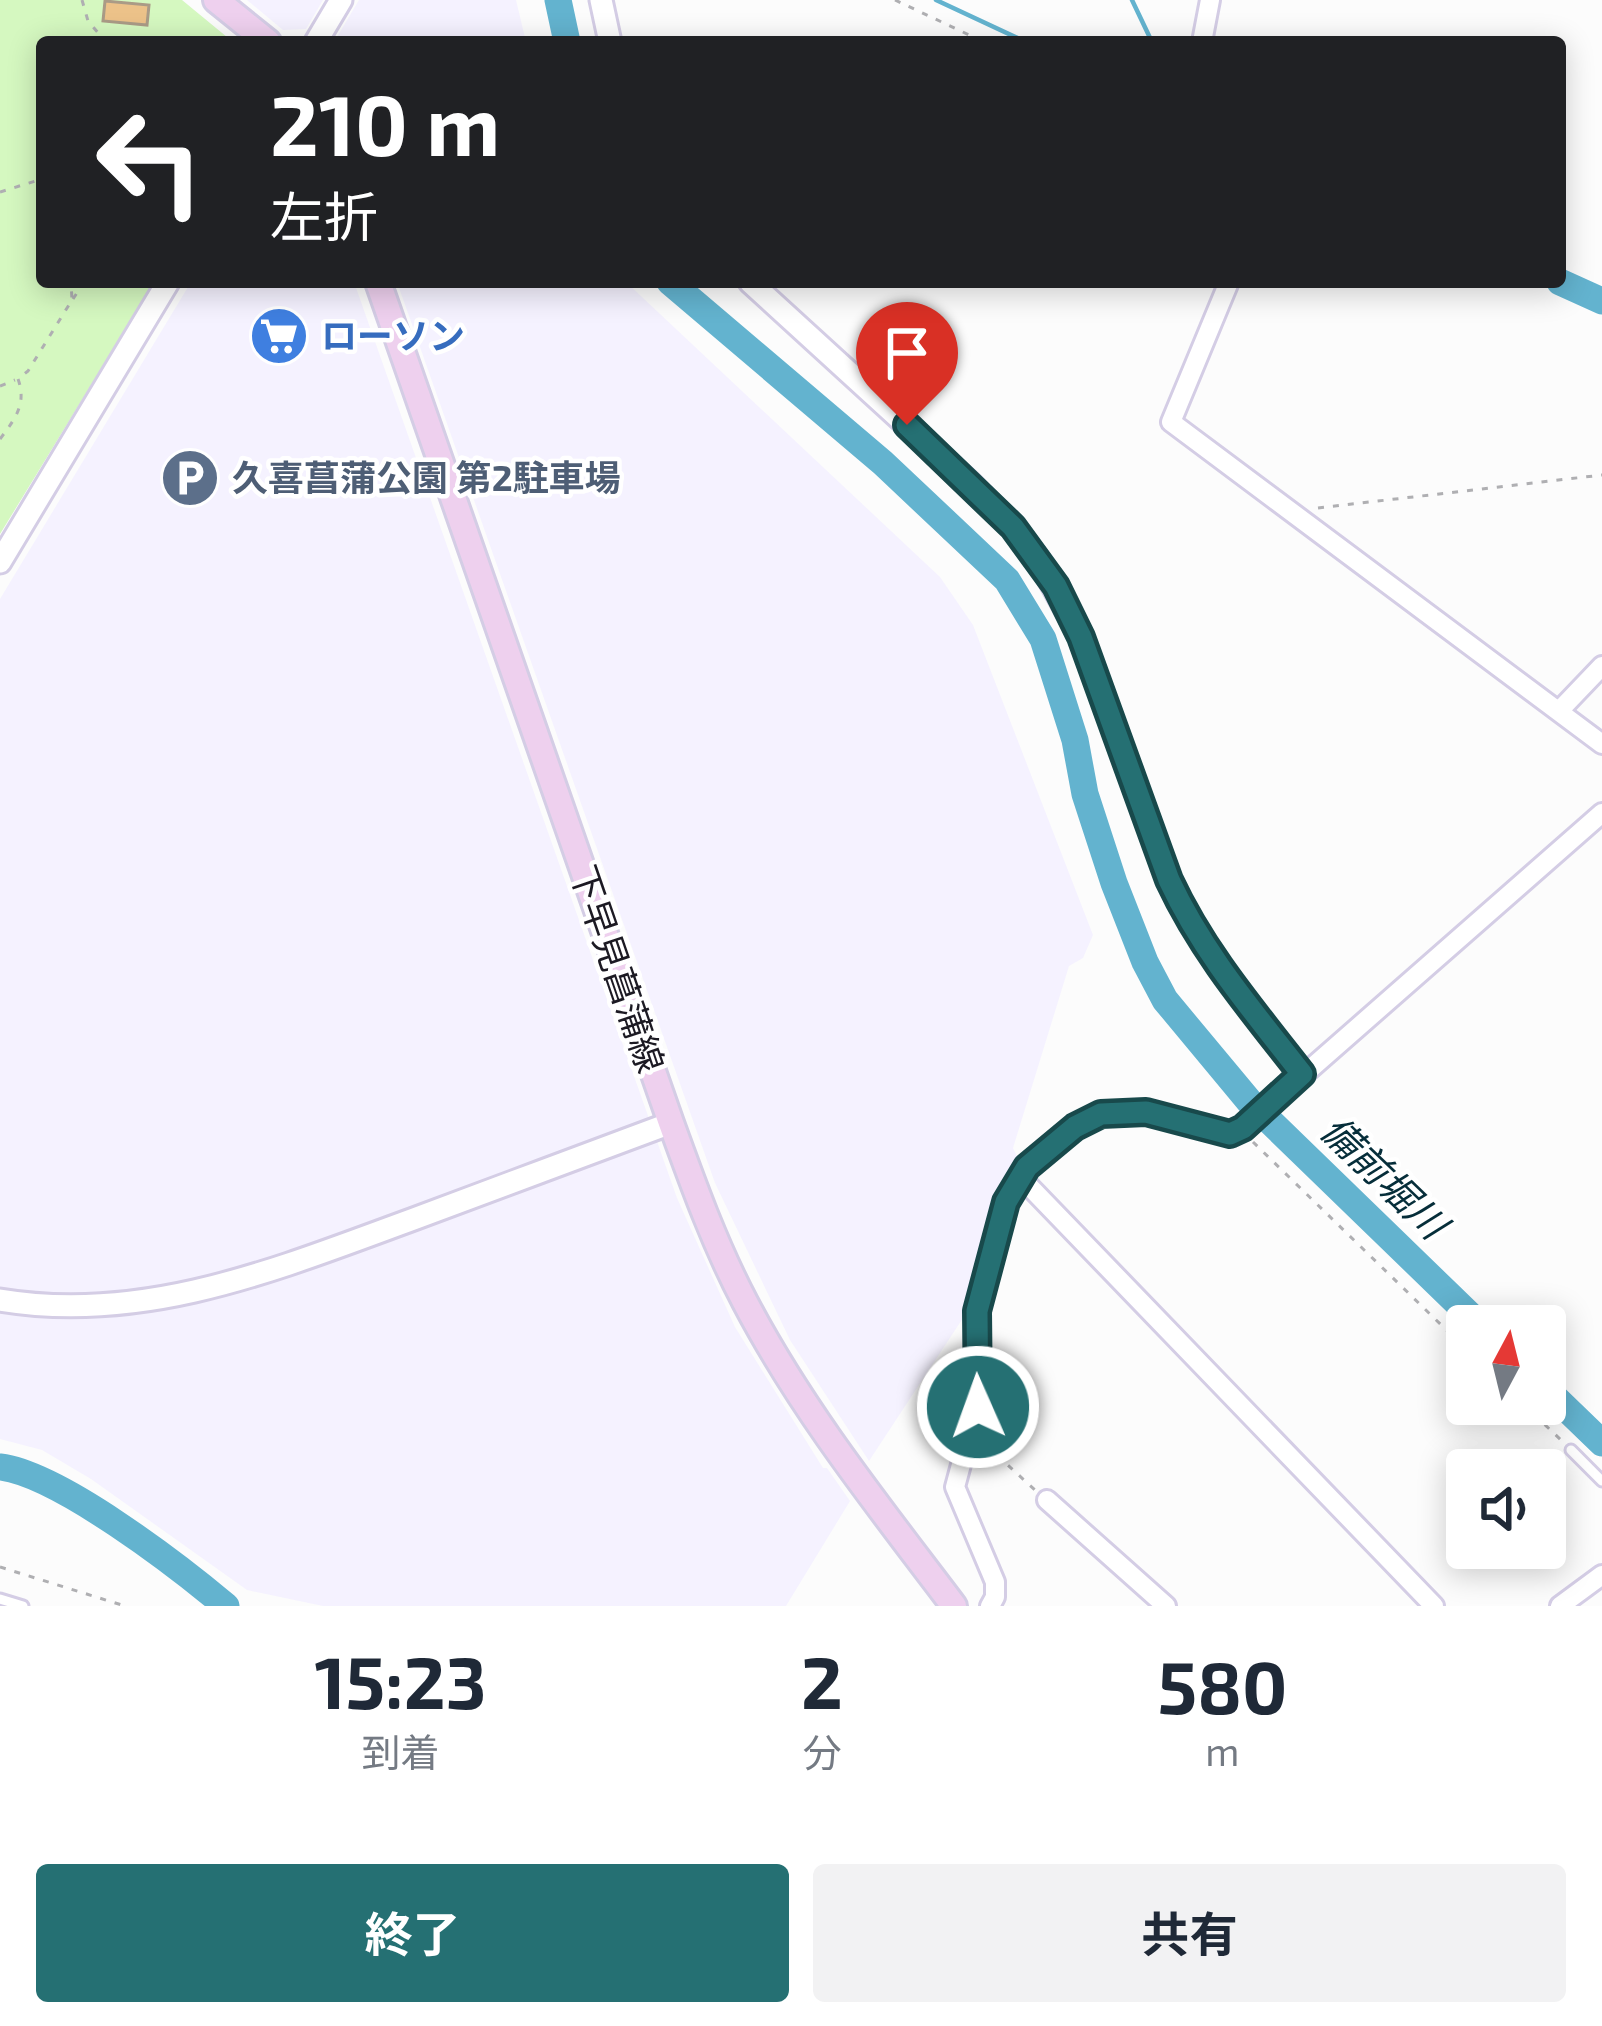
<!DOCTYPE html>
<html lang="ja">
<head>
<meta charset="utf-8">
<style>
	body { margin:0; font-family:"Exo 2","Noto Sans JP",sans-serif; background:#f2f2f3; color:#1f2937; height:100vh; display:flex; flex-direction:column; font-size:45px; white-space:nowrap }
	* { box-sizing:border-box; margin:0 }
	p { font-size:39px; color:#747a83 }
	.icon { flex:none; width:66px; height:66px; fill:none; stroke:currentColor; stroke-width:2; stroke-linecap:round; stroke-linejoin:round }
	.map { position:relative; height:1606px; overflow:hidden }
	.details { display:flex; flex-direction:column; background:#fff; flex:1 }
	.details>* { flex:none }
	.banner { position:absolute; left:36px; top:36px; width:1530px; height:252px; border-radius:12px; box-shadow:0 6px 30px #0003; background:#202124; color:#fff; overflow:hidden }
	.needle { width:78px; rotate:7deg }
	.tools { position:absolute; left:1446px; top:1305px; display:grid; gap:24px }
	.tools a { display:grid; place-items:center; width:120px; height:120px; border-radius:12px; background:#fff; box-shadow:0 6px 30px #0003; font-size:60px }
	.pin { position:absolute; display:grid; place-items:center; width:102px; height:102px; color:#fff; margin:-123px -51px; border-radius:50% 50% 50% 0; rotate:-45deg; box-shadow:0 0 12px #0007 }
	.pin .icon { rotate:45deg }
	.me { position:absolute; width:132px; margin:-66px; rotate:358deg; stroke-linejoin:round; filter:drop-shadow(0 0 9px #0008) }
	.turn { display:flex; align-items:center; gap:42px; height:252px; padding:0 36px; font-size:54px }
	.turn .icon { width:156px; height:156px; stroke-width:2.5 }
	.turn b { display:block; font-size:84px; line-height:102px }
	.eta { display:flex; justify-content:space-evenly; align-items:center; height:204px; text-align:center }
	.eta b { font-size:72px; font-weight:700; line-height:84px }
	.action { display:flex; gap:24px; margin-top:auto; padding:24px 36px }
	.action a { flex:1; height:138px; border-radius:12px; background:#257073; color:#fff; font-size:48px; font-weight:700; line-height:138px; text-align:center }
	.action a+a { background:#f2f2f3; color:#1f2937 }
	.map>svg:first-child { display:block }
	.built { fill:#f5f2ff }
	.green { fill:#d5f8c0 }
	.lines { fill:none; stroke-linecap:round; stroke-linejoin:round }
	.stream { stroke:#63b3cf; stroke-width:4.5 }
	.river { stroke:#63b3cf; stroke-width:27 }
	.building { fill:#ecc289; stroke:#aa9b86; stroke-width:3 }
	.service-casing { stroke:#d4cde5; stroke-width:15 }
	.minor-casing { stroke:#d4cde5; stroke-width:24 }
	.tertiary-casing { stroke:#d4cde5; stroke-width:27 }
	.secondary-casing { stroke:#d4cde5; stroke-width:30 }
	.path { stroke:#afafb2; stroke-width:3; stroke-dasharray:6 9; stroke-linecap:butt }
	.service { stroke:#fff; stroke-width:9 }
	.minor { stroke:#fff; stroke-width:18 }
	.tertiary { stroke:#fff; stroke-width:21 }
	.secondary { stroke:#eed0ee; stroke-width:24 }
	.route-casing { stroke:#18494b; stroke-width:30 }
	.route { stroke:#257073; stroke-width:21 }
	.labels { text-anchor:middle; stroke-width:9; stroke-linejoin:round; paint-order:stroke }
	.shop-label { font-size:36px; font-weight:bold; fill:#366cbe; stroke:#fff; text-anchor:start }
	.service-label { font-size:36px; font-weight:bold; fill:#4e5e75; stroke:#fff; text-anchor:start }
	.street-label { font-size:36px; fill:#1c1a23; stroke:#fff }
	.water-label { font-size:39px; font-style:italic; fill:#062e3a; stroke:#fff }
</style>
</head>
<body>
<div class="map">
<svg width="1602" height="1606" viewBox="0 0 1602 1606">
	<rect width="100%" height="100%" fill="#fcfcfc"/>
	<path class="built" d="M247,0H323L306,29L283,30Z
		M359,0H516L526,42H334Z
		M191,282H354L677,1198L735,1327L823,1468H827L850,1501L786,1606H323L247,1590L91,1479L42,1450L0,1439V599Z
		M397,282H626L940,577L973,625L1093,935L1083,958L1069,966L1013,1148L1017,1156L995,1191L963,1318L869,1461L790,1340L715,1183Z"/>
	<path class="green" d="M0,0H182L233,42H42V282H154L0,534Z"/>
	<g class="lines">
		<path class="stream" d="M936,0L1026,42
			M1132,0L1152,42"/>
		<path class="river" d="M558,0L567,42
			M670,282L883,463L1007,580L1043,639L1075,740L1085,794L1114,883L1145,962L1165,1000L1249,1101L1481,1326
			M1560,282L1602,301
			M1545,1388L1602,1443
			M0,1467C59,1474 178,1566 226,1606"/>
	</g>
	<path class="building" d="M105,1L149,5L147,25L103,21Z"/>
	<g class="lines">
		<defs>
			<path id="service" d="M1571,1450L1602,1481
				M0,1599L23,1606"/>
			<path id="minor" d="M1202,42L1210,0
				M1229,282L1171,422L1602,744
				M1559,711L1602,666
				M1017,1180L1030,1187L1434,1606
				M1047,1500L1166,1606
				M990,1606L995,1597V1582L955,1487L981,1390L975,1340L977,1311L1006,1201L1017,1180L1074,1127L1101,1114L1146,1112L1223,1134L1243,1128L1602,813
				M1560,1606L1602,1575"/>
			<path id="tertiary" d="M601,0L610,42
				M316,42L341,0
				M750,282L970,483L1013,527L1038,559L1081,637L1169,880C1203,953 1252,1012 1302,1074
				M0,562L168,282
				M0,1300C145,1324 277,1269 411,1220C498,1188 584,1155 671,1123"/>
			<path id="secondary" d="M216,0L268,42
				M378,282L671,1123C693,1184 715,1245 745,1302C802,1411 880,1508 954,1606"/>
		</defs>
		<use href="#service" class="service-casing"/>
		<use href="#minor" class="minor-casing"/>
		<use href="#tertiary" class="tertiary-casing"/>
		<use href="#secondary" class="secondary-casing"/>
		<path class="path" d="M82,0L88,21L106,42
			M895,0L984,42
			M0,192L42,179
			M73,299L84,282
			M0,386L15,380
			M0,439C15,419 27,404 18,379L28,371L72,300L71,282
			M1318,508L1602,475
			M1253,1142L1467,1350
			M1523,1404L1561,1440
			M986,1445L1036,1491
			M0,1567L125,1606"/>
		<use href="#service" class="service"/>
		<use href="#minor" class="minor"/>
		<use href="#tertiary" class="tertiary"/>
		<use href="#secondary" class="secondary"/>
	</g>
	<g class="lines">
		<defs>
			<path id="route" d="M907,425L1013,527L1056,586L1081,637L1169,880C1203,953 1253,1011 1302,1074L1243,1128L1230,1134L1146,1112L1101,1114L1075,1127L1027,1167L1006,1202L977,1311L978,1407"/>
		</defs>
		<use href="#route" class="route-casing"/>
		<use href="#route" class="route"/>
	</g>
	<defs>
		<symbol id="supermarket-disc" viewBox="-11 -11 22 22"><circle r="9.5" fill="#3f7fe0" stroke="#fff"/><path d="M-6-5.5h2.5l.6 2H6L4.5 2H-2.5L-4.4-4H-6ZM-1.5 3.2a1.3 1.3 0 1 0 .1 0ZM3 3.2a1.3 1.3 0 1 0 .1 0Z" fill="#fff"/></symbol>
		<symbol id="parking-disc" viewBox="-11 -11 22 22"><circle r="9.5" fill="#5c6f8a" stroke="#fff"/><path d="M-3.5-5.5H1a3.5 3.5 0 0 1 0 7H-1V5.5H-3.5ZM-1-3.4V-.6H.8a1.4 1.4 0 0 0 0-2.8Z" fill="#fff"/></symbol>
	</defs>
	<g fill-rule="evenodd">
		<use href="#supermarket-disc" x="246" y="303" width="66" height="66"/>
		<use href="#parking-disc" x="157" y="445" width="66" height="66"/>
	</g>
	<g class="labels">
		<g class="shop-label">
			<text x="321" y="349">ローソン</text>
		</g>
		<g class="service-label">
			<text x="232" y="491">久喜菖蒲公園 第2駐車場</text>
		</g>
		<g class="street-label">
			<text transform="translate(617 969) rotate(71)" y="13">下早見菖蒲線</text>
		</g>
		<g class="water-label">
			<text transform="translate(1384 1177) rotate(44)" y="14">備前堀川</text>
		</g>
	</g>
</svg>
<div class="tools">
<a><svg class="needle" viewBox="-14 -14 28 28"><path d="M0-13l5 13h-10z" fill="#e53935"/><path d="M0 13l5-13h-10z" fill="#747a83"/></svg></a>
<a><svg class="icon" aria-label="sound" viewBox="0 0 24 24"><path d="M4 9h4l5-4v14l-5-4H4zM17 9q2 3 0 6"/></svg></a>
</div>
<div class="pin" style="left:907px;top:425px;background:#d93025"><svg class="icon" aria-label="arrive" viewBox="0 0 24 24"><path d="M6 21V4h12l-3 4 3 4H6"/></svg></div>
<svg class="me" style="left:978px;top:1407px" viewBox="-20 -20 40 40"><circle r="17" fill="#257073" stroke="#fff" stroke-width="3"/><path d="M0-11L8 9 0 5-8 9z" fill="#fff"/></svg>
<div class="banner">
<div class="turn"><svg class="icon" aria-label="left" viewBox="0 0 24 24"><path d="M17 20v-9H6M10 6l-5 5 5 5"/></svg><div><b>210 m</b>左折</div></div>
</div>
</div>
<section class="details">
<div class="eta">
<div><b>15:23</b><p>到着</p></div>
<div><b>2</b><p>分</p></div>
<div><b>580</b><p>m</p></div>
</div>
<div class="action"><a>終了</a><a>共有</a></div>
</section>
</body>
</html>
